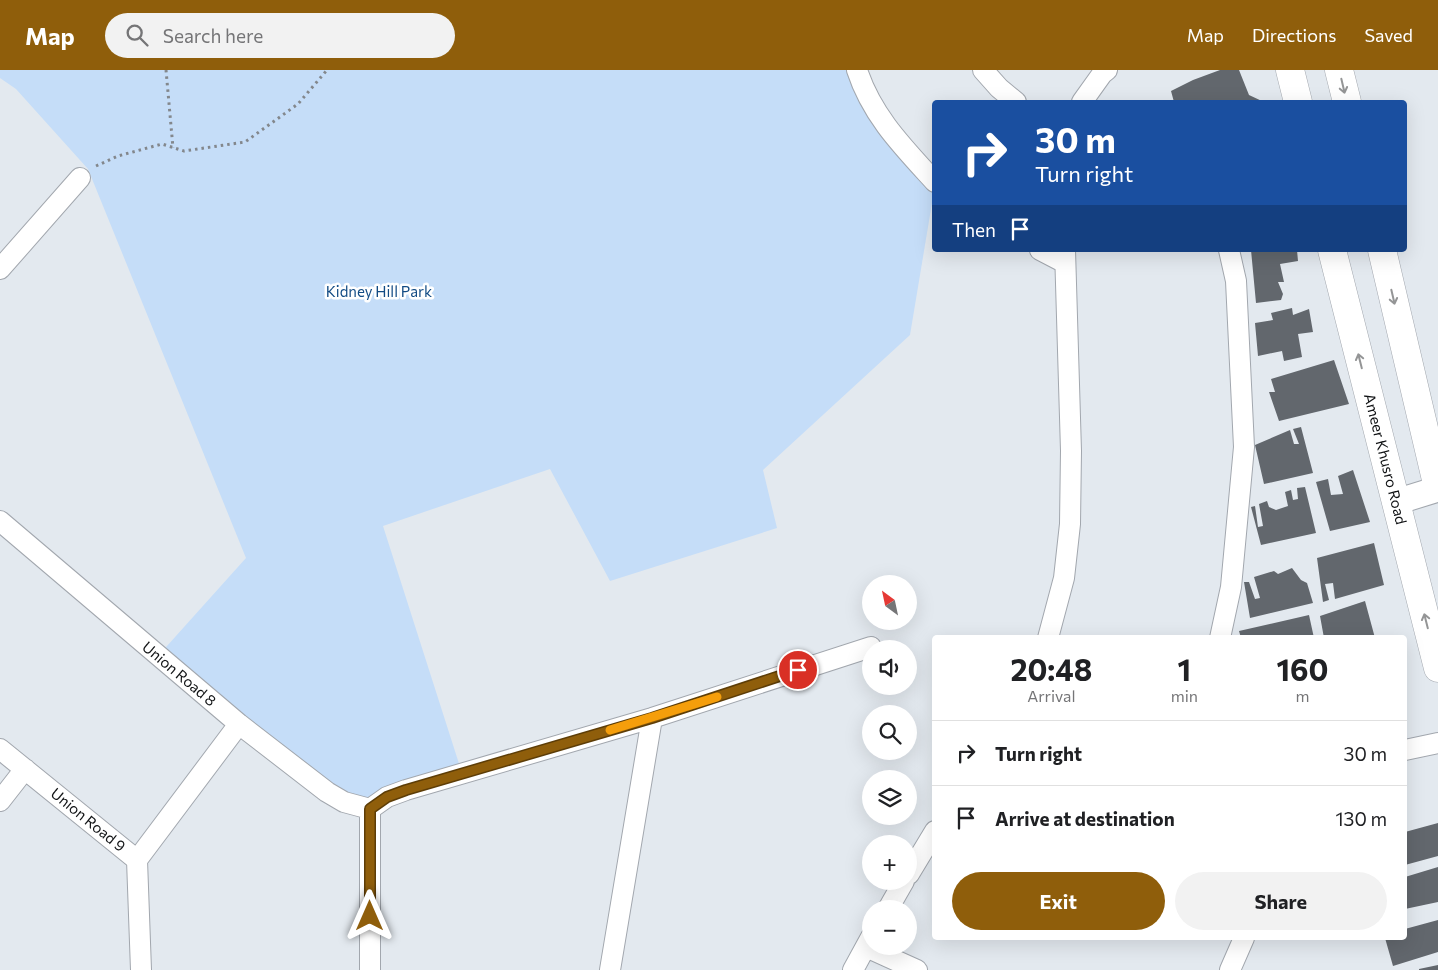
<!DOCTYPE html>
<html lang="en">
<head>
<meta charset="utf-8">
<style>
	body { margin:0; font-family:Commissioner,sans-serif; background:#f2f2f2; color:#202124; height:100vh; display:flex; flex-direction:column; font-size:19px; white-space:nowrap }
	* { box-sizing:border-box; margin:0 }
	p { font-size:16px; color:#757577 }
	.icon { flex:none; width:28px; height:28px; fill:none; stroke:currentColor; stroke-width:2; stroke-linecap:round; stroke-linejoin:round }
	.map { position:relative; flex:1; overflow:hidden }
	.side { position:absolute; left:932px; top:565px; width:475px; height:305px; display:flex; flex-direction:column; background:#fff; border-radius:5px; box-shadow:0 5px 20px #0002 }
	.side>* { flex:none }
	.top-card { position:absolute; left:932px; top:30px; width:475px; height:152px; border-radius:5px; box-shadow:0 5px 20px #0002; background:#1a4fa0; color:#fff; overflow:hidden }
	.needle { width:32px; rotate:327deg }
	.fabs { position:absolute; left:862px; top:505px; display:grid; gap:10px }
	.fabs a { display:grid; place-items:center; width:55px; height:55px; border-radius:50%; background:#fff; box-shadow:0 5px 20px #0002; font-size:25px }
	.pin { position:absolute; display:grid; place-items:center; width:42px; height:42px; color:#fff; margin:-21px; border:2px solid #fff; border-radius:50%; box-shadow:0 1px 5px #0007 }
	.me { position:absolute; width:55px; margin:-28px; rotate:0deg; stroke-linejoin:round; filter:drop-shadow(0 0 4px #0008) }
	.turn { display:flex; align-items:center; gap:18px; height:105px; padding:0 20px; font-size:22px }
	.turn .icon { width:65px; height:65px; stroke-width:2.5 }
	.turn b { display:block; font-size:35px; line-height:42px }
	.then { display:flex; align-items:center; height:48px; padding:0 20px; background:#0003; gap:10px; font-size:19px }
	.eta { display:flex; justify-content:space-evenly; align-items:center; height:85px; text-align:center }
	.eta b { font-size:30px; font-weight:700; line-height:35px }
	.button { display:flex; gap:10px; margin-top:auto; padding:10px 20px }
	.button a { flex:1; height:58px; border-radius:30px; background:#8f5e0b; color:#fff; font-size:20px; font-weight:700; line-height:58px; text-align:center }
	.button a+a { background:#f2f2f2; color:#202124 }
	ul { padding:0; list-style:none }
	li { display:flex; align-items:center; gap:15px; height:65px; padding:0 20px; border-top:1px solid #e0e0e0 }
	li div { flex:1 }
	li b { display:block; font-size:19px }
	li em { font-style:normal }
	header { display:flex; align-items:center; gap:30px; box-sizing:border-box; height:70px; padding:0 25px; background:#8f5e0b; color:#fff }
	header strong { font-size:24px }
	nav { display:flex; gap:28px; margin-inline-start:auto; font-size:18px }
	.search { width:350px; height:45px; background:#f2f2f2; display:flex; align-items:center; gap:12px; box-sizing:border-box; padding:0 18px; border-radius:28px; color:#757577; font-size:19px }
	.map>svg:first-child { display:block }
	.green { fill:#c5ddf8 }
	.building { fill:#62676d }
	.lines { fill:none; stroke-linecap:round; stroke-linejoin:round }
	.minor-casing { stroke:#a2a7ae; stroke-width:22 }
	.tertiary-casing { stroke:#a2a7ae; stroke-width:27 }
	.secondary-casing { stroke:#a2a7ae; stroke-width:29 }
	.path { stroke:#83878c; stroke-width:3; stroke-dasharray:2.5 4; stroke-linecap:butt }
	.minor { stroke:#fff; stroke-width:20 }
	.tertiary { stroke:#fff; stroke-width:25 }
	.secondary { stroke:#fff; stroke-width:28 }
	.oneway { stroke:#949596 }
	.route-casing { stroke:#5d3d07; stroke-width:12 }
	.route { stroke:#8f5e0b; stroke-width:9 }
	.slow { stroke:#f59e0b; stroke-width:9 }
	.labels { text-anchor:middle; stroke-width:5; stroke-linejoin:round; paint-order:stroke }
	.park-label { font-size:15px; fill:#124b84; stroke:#fff }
	.street-label { font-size:15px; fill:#111315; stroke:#fff }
</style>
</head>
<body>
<header>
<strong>Map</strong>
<div class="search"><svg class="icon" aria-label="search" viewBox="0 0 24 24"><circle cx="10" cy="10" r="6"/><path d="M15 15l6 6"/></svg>Search here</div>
<nav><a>Map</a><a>Directions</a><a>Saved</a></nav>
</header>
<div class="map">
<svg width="1438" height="900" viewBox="0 0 1438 900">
	<rect width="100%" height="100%" fill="#e3e9ef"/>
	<path class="green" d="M0,0H864L878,45L935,115L910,265L763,400L777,458L610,511L550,399L383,456L462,703L370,739L318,715L158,586L246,488L88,99L16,19L0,8Z"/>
	<path class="building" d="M1220,0H1239L1249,25L1264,32H1174L1171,21L1193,10Z
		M1251,180H1297L1298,191L1280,194L1284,212H1278L1283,224L1281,230L1256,233Z
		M1292,238L1293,245L1309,239L1313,262L1298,264L1302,287L1284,291L1282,281L1258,286L1255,253L1273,250L1271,243Z
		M1334,290L1349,334L1279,351L1269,322H1275L1271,309Z
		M1301,357L1313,403L1264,414L1255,375L1290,360L1294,374H1299L1293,359Z
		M1353,400L1370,452L1330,461L1316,412L1328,409L1331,425L1343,424L1338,406Z
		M1305,417L1316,463L1261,475L1251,437L1255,436L1258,457L1263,456L1259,434L1267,431L1269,437L1276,440L1288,436L1285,422L1291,420L1293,430L1298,429L1297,418Z
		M1374,473L1384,515L1335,529L1333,513L1325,514L1329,530L1323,532L1317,488Z
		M1292,498L1301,510L1307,513L1313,533L1250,548L1244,512H1249L1255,529L1260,528L1254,507L1274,501L1278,504Z
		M1365,531L1375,568H1324L1320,546Z
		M1309,545L1314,568H1241L1239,561Z
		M1438,753V786L1405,795V762Z
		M1438,797V832L1405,839V807Z
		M1438,850V882L1393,896L1385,868H1405V859Z
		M1438,895V900H1419V899Z"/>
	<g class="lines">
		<defs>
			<path id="minor" d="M857,0C872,46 903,77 935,112
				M983,0L999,18L1016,32
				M1082,32L1102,4L1107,0
				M1040,180L1065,193
				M0,199L80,108
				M0,451L239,654L327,722L344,732L370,739
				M1048,568L1064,508L1070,454L1071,381L1065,180
				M1220,568L1231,517L1244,377L1236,211L1229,180
				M0,679L137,790L141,900
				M1405,680L1438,673
				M0,731L25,699
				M370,739L387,727L406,720L652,648L871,577
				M370,739V900
				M137,790L239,654
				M909,804L935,761
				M888,839L904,811
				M866,877L917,900
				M610,900L652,648
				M853,900L871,867
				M1230,900L1244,868"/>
			<path id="tertiary" d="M1396,432L1438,419"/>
			<path id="secondary" d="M1290,0L1298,32
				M1339,0L1347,32
				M1332,180L1438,598
				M1382,180L1438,418"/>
		</defs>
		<use href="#minor" class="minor-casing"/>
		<use href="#tertiary" class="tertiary-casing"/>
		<use href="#secondary" class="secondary-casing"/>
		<path class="path" d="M166,0L173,78
			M96,96L118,86L162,74L184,81L245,72L298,34L327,0"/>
		<use href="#minor" class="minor"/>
		<use href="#tertiary" class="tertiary"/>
		<use href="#secondary" class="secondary"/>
	</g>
	<defs><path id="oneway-shaft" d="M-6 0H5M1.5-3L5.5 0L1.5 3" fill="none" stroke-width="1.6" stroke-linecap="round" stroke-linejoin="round" transform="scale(1.25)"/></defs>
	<g class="oneway">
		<use href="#oneway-shaft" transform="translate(1343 16) rotate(77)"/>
		<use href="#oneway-shaft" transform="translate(1393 227) rotate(77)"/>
		<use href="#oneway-shaft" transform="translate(1360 291) rotate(-104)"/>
		<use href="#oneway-shaft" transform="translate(1426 551) rotate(-104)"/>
	</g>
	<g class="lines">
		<defs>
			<path id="route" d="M370,846V739L387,727L406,720L652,648L798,600"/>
		</defs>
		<use href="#route" class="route-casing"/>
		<use href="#route" class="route"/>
		<path class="slow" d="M610,660L717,627"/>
	</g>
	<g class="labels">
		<g class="park-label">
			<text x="379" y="227">Kidney Hill Park</text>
		</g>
		<g class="street-label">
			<text transform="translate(1385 389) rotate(76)" y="5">Ameer Khusro Road</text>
			<text transform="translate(179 604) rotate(40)" y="5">Union Road 8</text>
			<text transform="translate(88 750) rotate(39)" y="5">Union Road 9</text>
		</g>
	</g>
</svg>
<div class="fabs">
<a><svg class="needle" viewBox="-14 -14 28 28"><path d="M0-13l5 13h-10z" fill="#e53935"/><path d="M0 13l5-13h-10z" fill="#757577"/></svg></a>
<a><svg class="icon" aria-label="sound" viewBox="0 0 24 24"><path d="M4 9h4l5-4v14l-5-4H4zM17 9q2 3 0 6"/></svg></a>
<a><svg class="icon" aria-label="search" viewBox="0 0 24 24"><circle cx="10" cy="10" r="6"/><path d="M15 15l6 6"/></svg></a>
<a><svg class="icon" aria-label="layers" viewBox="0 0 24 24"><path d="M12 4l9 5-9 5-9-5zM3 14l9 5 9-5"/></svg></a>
<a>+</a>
<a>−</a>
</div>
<div class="pin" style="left:798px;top:600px;background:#d93025"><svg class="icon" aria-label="arrive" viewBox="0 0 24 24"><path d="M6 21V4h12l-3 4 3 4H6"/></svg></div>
<svg class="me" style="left:370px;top:846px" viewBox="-20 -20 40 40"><path d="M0-17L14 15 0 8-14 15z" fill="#8f5e0b" stroke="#fff" stroke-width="4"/></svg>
<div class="top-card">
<div class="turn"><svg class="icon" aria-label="right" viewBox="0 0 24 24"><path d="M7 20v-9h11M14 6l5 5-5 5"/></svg><div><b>30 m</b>Turn right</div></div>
<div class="then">Then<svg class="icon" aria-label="arrive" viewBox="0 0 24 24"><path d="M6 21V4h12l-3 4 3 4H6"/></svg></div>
</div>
<section class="side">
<div class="eta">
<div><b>20:48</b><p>Arrival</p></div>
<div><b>1</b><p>min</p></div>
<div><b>160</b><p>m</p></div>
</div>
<ul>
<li><svg class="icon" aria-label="right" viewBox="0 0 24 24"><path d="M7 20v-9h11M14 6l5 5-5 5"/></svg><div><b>Turn right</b></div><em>30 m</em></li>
<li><svg class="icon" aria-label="arrive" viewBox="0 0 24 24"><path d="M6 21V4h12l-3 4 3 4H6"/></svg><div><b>Arrive at destination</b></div><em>130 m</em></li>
</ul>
<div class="button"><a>Exit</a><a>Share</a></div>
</section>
</div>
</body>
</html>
